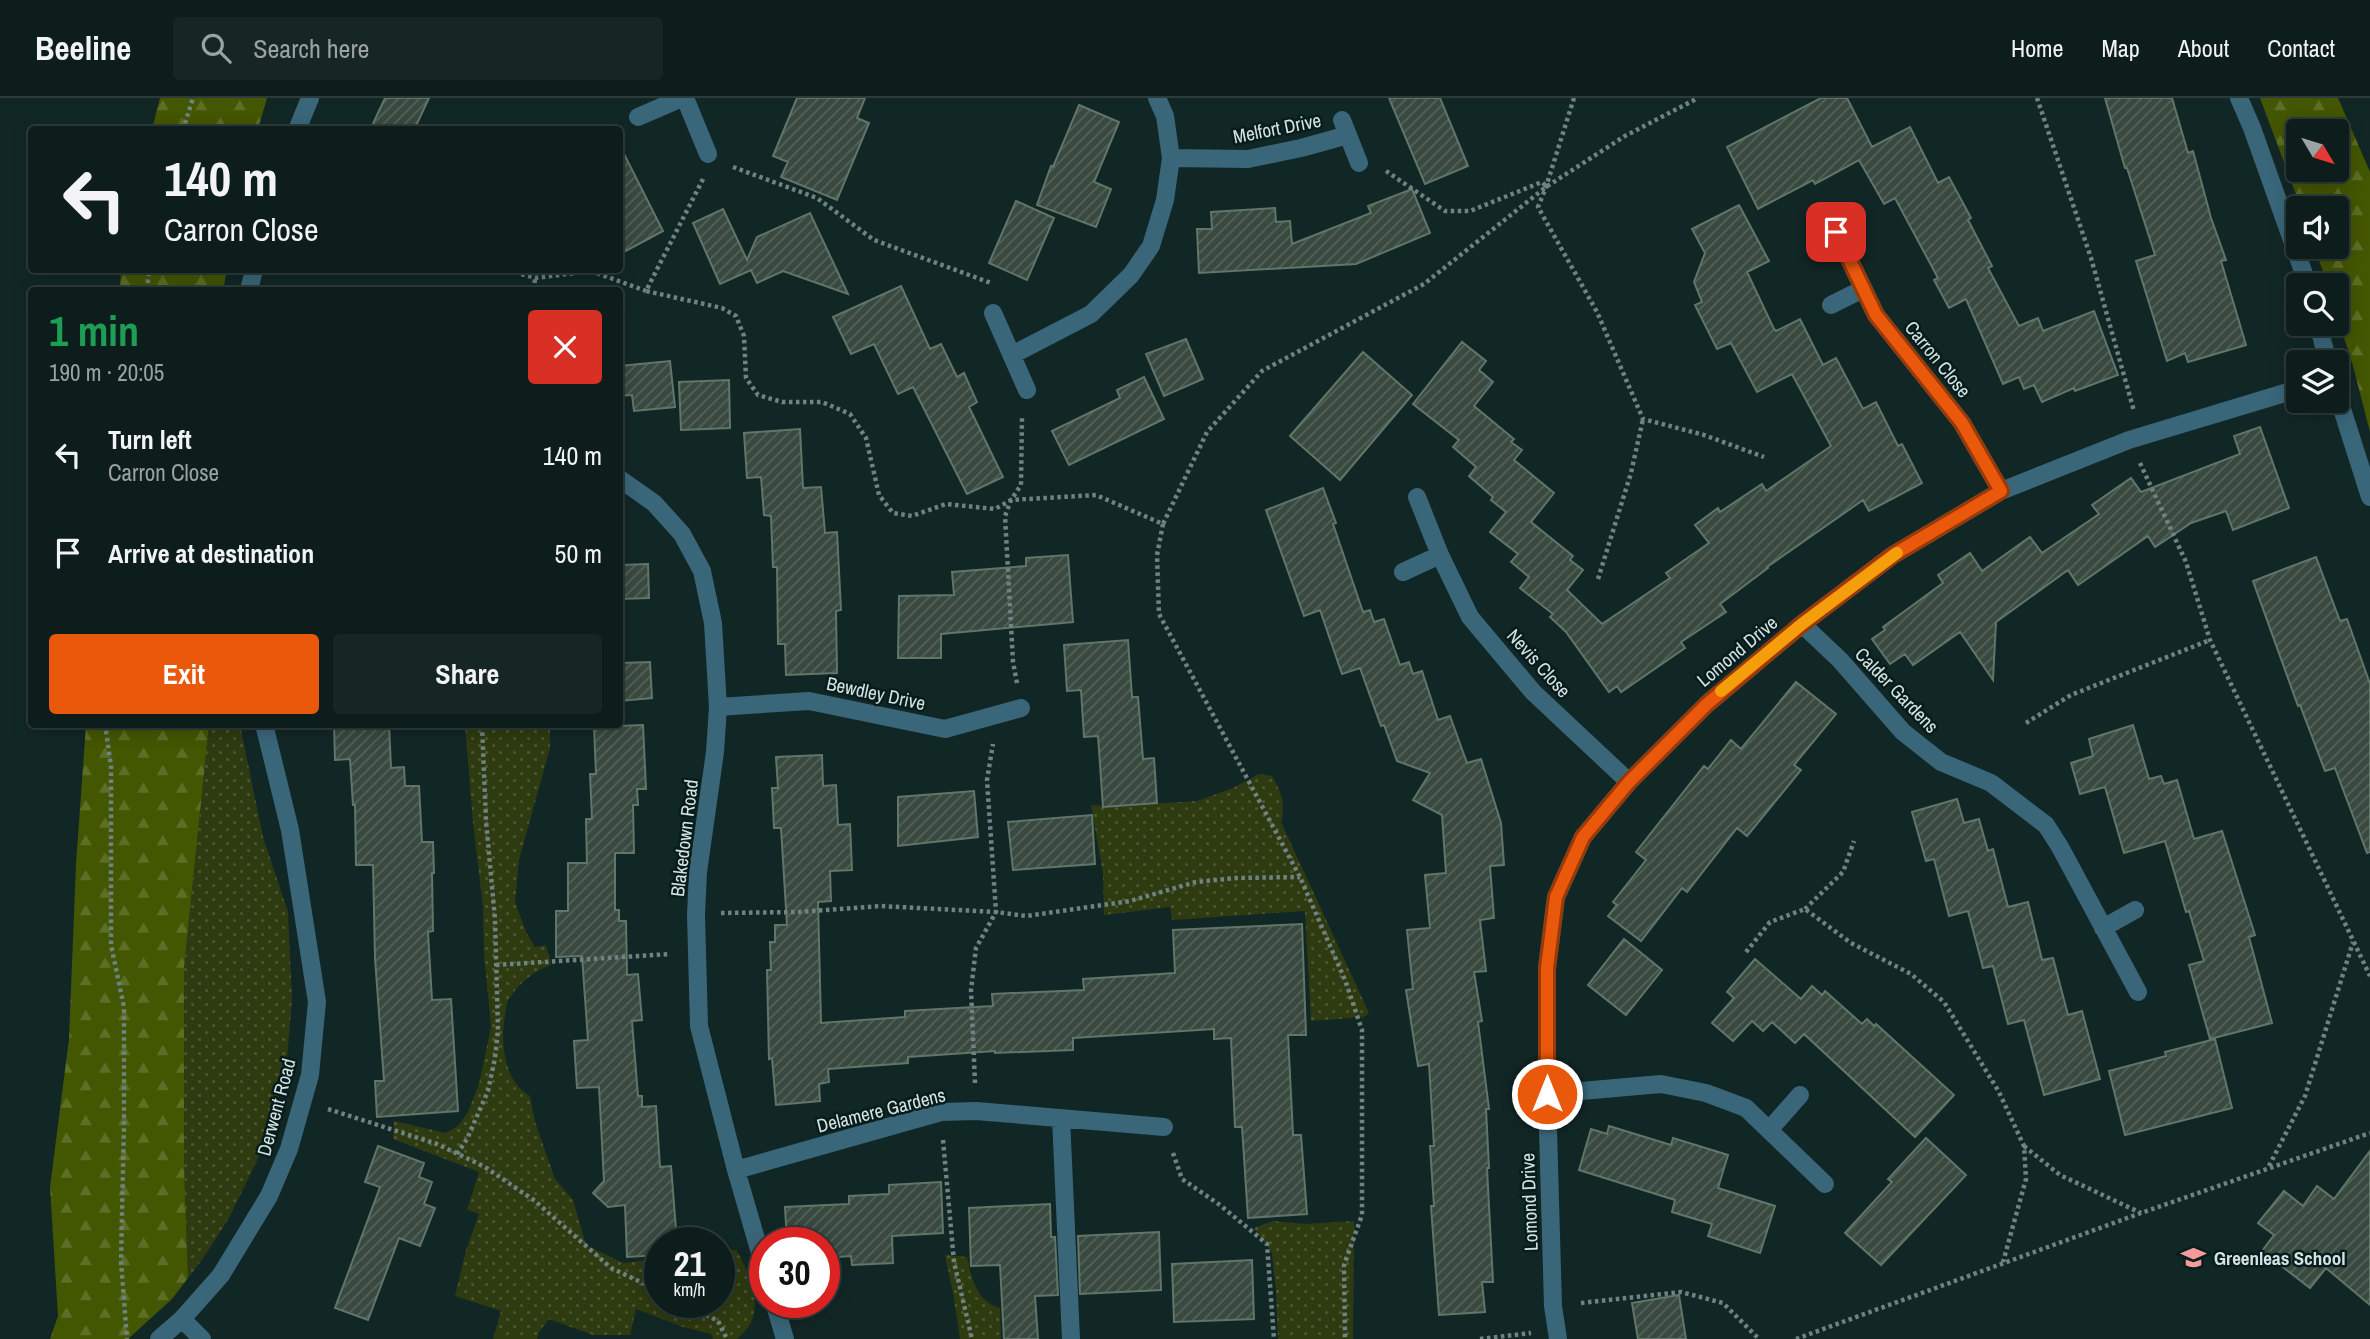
<!DOCTYPE html>
<html lang="en">
<head>
<meta charset="utf-8">
<style>
	body { margin:0; font-family:"Archivo Narrow",sans-serif; background:#162625; color:#f1f3f6; height:100vh; display:flex; flex-direction:column; font-size:26px; white-space:nowrap }
	* { box-sizing:border-box; margin:0 }
	p { font-size:23px; color:#9aa2a3 }
	.icon { flex:none; width:38px; height:38px; fill:none; stroke:currentColor; stroke-width:2; stroke-linecap:round; stroke-linejoin:round }
	.map { position:relative; flex:1; overflow:hidden }
	.drawer { position:absolute; left:28px; top:189px; width:595px; height:441px; display:flex; flex-direction:column; background:#0d1d1c; border-radius:7px; box-shadow:0 4px 18px #0003,0 0 0 2px #2d3b3b }
	.drawer>* { flex:none }
	.guide { position:absolute; left:28px; top:28px; width:595px; height:147px; border-radius:7px; box-shadow:0 4px 18px #0003,0 0 0 2px #2d3b3b; background:#0d1d1c; color:#f1f3f6; overflow:hidden }
	.needle { width:46px; rotate:128deg }
	.controls { position:absolute; left:2286px; top:21px; display:grid; gap:14px }
	.controls a { display:grid; place-items:center; width:63px; height:63px; border-radius:7px; background:#0d1d1c; box-shadow:0 4px 18px #0003,0 0 0 2px #2d3b3b; font-size:35px }
	.speed { position:absolute; left:644px; top:1129px; display:flex; gap:14px; font-size:35px; font-weight:700; text-align:center }
	.speed>* { display:grid; place-content:center; width:91px; height:91px; border-radius:50%; background:#0d1d1c; box-shadow:0 4px 18px #0003,0 0 0 2px #2d3b3b; line-height:1 }
	.speed small { font-size:18px; font-weight:400 }
	.speed .limit { border:10px solid #d22; background:#fff; color:#111 }
	.pin { position:absolute; display:grid; place-items:center; width:60px; height:60px; color:#fff; margin:-30px; border-radius:14px; box-shadow:0 4px 10px #0006 }
	.me { position:absolute; width:77px; margin:-38px; rotate:0deg; stroke-linejoin:round; filter:drop-shadow(0 0 5px #0008) }
	.turn { display:flex; align-items:center; gap:24px; height:147px; padding:0 21px; font-size:32px }
	.turn .icon { width:91px; height:91px; stroke-width:2.5 }
	.turn b { display:block; font-size:49px; line-height:60px }
	.round { display:grid; place-items:center; flex:none; width:74px; height:74px; border-radius:7px; background:#162625 }
	.summary { display:flex; align-items:center; justify-content:space-between; height:119px; padding:0 21px }
	h1 { font-size:42px; font-weight:800; line-height:52px; color:#1e9e55 }
	.primary-button { display:flex; gap:14px; margin-top:auto; padding:14px 21px }
	.primary-button a { flex:1; height:80px; border-radius:7px; background:#ea580c; color:#fff; font-size:28px; font-weight:800; line-height:80px; text-align:center }
	.primary-button a+a { background:#162625; color:#f1f3f6 }
	ul { padding:0; list-style:none }
	li { display:flex; align-items:center; gap:21px; height:98px; padding:0 21px }
	li div { flex:1 }
	li b { display:block; font-size:26px }
	li em { font-style:normal }
	header { display:flex; align-items:center; gap:42px; box-sizing:border-box; height:98px; padding:0 35px; background:#0d1d1c; border-bottom:2px solid #2d3b3b }
	header strong { font-size:33px }
	nav { display:flex; gap:38px; margin-inline-start:auto; font-size:24px }
	.search { width:490px; height:63px; background:#162625; display:flex; align-items:center; gap:18px; box-sizing:border-box; padding:0 24px; border-radius:7px; color:#9aa2a3; font-size:26px }
	.map>svg:first-child { display:block }
	.green { fill:url(#green-dots) }
	.forest { fill:url(#forest-firs); fill-rule:evenodd }
	.building { fill:url(#building-hatch); stroke:#627569; stroke-width:2 }
	.lines { fill:none; stroke-linecap:round; stroke-linejoin:round }
	.path { stroke:#708281; stroke-width:4.5; stroke-dasharray:3.5 3.5; stroke-linecap:butt }
	.minor { stroke:#3a667a; stroke-width:18 }
	.route-casing { stroke:#983908; stroke-width:18 }
	.route { stroke:#ea580c; stroke-width:12 }
	.slow { stroke:#f59e0b; stroke-width:12 }
	.labels { text-anchor:middle; stroke-width:5; stroke-linejoin:round; paint-order:stroke }
	.street-label { font-size:19px; fill:#d6e3e2; stroke:#071d1d }
	.poi-label { font-size:19px; font-weight:bold; fill:#d6e3e2; stroke:#071d1d; text-anchor:start }
</style>
</head>
<body>
<header>
<strong>Beeline</strong>
<div class="search"><svg class="icon" aria-label="search" viewBox="0 0 24 24"><circle cx="10" cy="10" r="6"/><path d="M15 15l6 6"/></svg>Search here</div>
<nav><a>Home</a><a>Map</a><a>About</a><a>Contact</a></nav>
</header>
<div class="map">
<svg width="2370" height="1241" viewBox="0 0 2370 1241">
	<defs>
		<pattern id="green-dots" width="8" height="8" patternUnits="userSpaceOnUse" patternTransform="scale(1.75)"><rect width="8" height="8" fill="#2e3a10"/><path d="M2 2h.1M6 6h.1" fill="none" stroke="#4c5632" stroke-width="1.8" stroke-linecap="round"/></pattern>
		<pattern id="forest-firs" width="22" height="20" patternUnits="userSpaceOnUse" patternTransform="scale(1.75)"><rect width="22" height="20" fill="#435601"/><path d="M5 1l3.5 6h-7zM16 11l3.5 6h-7z" fill="#5d6e26"/></pattern>
		<pattern id="building-hatch" width="6" height="6" patternUnits="userSpaceOnUse" patternTransform="scale(1.75)"><rect width="6" height="6" fill="#38493f"/><path d="M-1 1l2-2M0 6l6-6M5 7l2-2" fill="none" stroke="#54635a"/></pattern>
	</defs>
	<rect width="100%" height="100%" fill="#112726"/>
	<path class="green" d="M209,627H240L263,739L288,814L292,901L286,973L267,1042L229,1120L204,1159L188,1180L184,1065V870Z
		M465,627H550V650L519,762L515,804L526,834L535,849L546,847L551,867C535,872 518,886 509,901C506,906 506,913 505,918C500,944 504,984 530,998L535,1024L555,1081L573,1102L586,1147L623,1165L660,1161V1204H719V1154L736,1152C749,1173 763,1205 749,1228C746,1233 741,1237 737,1241H713L711,1236L683,1229L636,1211L630,1237H593L549,1221L539,1234L537,1241H493L501,1213L455,1198L466,1152L479,1116L467,1112L479,1074L393,1041L394,1023L446,1035L459,1027L468,1014L479,986L491,929L484,855L483,808L473,725Z
		M1259,676L1272,678C1281,694 1286,705 1281,724L1369,915L1362,920L1359,917L1352,920L1311,923L1305,813L1172,822L1170,809L1104,817L1103,776L1091,707L1114,708L1197,703L1233,690Z
		M1273,1123L1305,1126L1354,1123L1353,1241H1278L1276,1193L1272,1155L1254,1130Z
		M945,1157L967,1159C972,1181 976,1203 1000,1210L1001,1241H960L953,1195Z"/>
	<path class="forest" d="M160,0H267L258,31H152Z
		M2260,0H2338L2370,74V334L2353,268L2336,214V187H2328L2314,149H2336V110H2301ZM2298,33H2336V72H2298Z
		M121,172H227L223,192H120Z
		M86,627H209L184,870V1065L188,1180L172,1201L128,1241H50L58,1218L50,1089L69,941L76,766Z"/>
	<path class="building" d="M385,0H429L414,32H370Z
		M797,0H865L857,20L869,25L837,102L781,79L788,64L773,58Z
		M1389,0H1440L1468,68L1425,86Z
		M1821,0H1847L1872,49L1910,29L1938,85L1949,79L1971,120L1968,122L1992,168L1988,170L2019,228L2038,220L2043,233L2094,213L2118,277L2075,293L2074,290L2042,304L2034,287L2024,291L2019,279L2003,286L1966,201L1949,210L1934,182L1938,180L1895,100L1884,106L1859,62L1815,86L1813,82L1758,111L1727,49Z
		M2105,0H2172L2188,55L2193,53L2211,120L2226,162L2221,163L2246,247L2188,264L2185,255L2167,263L2136,163L2155,157L2127,70H2125Z
		M1079,7L1119,24L1094,84L1111,91L1096,129L1037,107L1051,68L1053,69Z
		M620,48L663,133L620,156Z
		M1412,91L1430,135L1356,166L1199,175L1197,131H1212L1211,114L1275,110L1276,124L1290,123L1292,146L1371,115L1368,108Z
		M1016,103L1054,120L1027,182L989,165Z
		M1739,107L1769,163L1747,174L1774,231L1776,233L1800,221L1823,267L1836,260L1863,311L1876,304L1898,348L1902,346L1922,385L1869,413L1863,402L1767,469L1768,470L1720,506L1726,514L1681,544L1685,550L1621,594L1617,588L1609,594L1566,534L1550,519L1553,516L1520,490L1529,479L1511,464L1518,456L1490,434L1506,414L1491,402L1493,399L1469,378L1476,369L1453,349L1459,342L1413,306L1462,244L1486,263L1479,272L1493,284L1474,308L1514,341L1511,344L1522,352L1514,362L1554,395L1531,424L1573,458L1570,462L1583,472L1567,492L1602,526L1670,480L1666,475L1709,445L1695,427L1718,410L1720,414L1762,386L1766,393L1831,348L1792,276L1757,294L1731,245L1717,251L1695,207L1702,204L1694,184L1705,155L1692,131Z
		M723,111L747,162L757,139L810,115L848,196L783,173L757,185L751,172L720,186L693,125Z
		M901,188L930,251L941,246L957,279L964,275L977,304L969,309L1003,379L967,396L913,289L898,296L874,246L851,256L833,219Z
		M1186,241L1203,281L1164,298L1146,256Z
		M1363,254L1412,297L1340,382L1290,338Z
		M670,263L675,309L634,313L632,297L620,298V268Z
		M1144,279L1164,321L1069,367L1052,333L1120,300L1117,292Z
		M729,282L730,330L681,332L679,284Z
		M2260,329L2289,410L2233,432L2226,413L2191,425L2155,449L2148,438L2078,487L2068,472L1996,524L1993,582L1960,534L1913,567L1905,556L1890,566L1872,541L1885,532L1883,529L1943,485L1938,477L1970,455L1982,473L2030,439L2042,455L2099,416L2092,407L2131,380L2141,394L2240,356L2234,338Z
		M800,331L803,390L821,389L825,435L837,434L841,512L836,513L837,575L786,577L785,546H778L777,469H773L771,418L764,417L761,379L747,380L744,335Z
		M1323,390L1336,425L1333,426L1363,514L1370,512L1374,524L1384,521L1400,567L1409,564L1413,576L1422,573L1438,622L1450,618L1467,665L1481,661L1501,725L1504,767L1490,768L1494,820L1480,822L1486,873L1474,874L1482,923L1478,924L1489,1011H1486L1489,1070H1487L1493,1184H1482L1485,1214L1439,1217L1431,1108H1434L1430,1048H1434L1429,966L1418,968L1406,892L1413,891L1407,832L1430,830L1425,777L1446,775L1442,717L1413,702L1430,675L1397,663L1384,627L1381,628L1360,570L1342,576L1320,512L1304,518L1266,412Z
		M1068,457L1073,524L941,536V560H898L899,498L954,497L952,474L1026,468V460Z
		M2316,459L2340,523L2347,521L2370,586V754L2367,755L2335,670L2325,673L2300,607L2298,608L2253,483Z
		M648,466L649,500L620,501V467Z
		M1128,542L1132,599H1138L1143,661L1154,660L1157,705L1103,709L1098,638L1084,639L1081,592L1067,593L1064,547Z
		M650,564L652,600L620,603V565Z
		M1796,584L1836,616L1794,667L1801,672L1747,738L1737,730L1687,794L1682,790L1641,843L1608,818L1617,807L1613,804L1646,762L1636,754L1704,668L1708,671L1731,642L1741,651Z
		M334,626H389L391,670L404,669L405,688H419L422,744H433L434,775H432L433,833L428,834L432,902L451,901L458,1013L377,1019L375,983H384L375,860L373,767H356L355,707H353L350,661L335,662Z
		M643,627L646,691H637L638,707H633L634,755H615V812H619V823H626L627,877L638,876L642,922L632,923L638,998H642V1009L656,1008L660,1069L671,1068L677,1144H660V1157L627,1159L625,1107L608,1109L593,1095L604,1083L599,989L577,990L574,943L588,942L582,858L556,859V813H568V765H587L586,721H592L590,676H596L594,629Z
		M2133,627L2149,681L2161,678L2164,686L2177,682L2194,741L2222,733L2255,837L2249,839L2272,925L2210,941L2189,867L2204,863L2189,813L2186,814L2165,743L2124,755L2105,689L2080,696L2071,665L2093,658L2089,641Z
		M822,657L823,688L836,687L838,727L850,726L852,772L830,773L831,803L818,804L821,925L905,919V913L993,908L992,896L1084,892L1083,881L1175,875L1173,832L1302,826L1306,937H1288L1293,1037H1301L1307,1116L1248,1120L1242,1029H1235L1231,940L1214,941V931L1073,940V952L995,955V953L908,959V965L828,971L829,984L819,986L820,1003L776,1007L772,960L769,961L767,872H771L770,844H775V827H787L781,730H774L772,690H778L776,659Z
		M974,693L978,739L898,748V699Z
		M1957,701L1964,725L1979,721L1988,753L1993,751L2008,809L2028,804L2042,862L2053,860L2068,917L2082,913L2100,981L2044,997L2024,922L2008,926L1993,868L1983,870L1968,813L1949,818L1934,761L1926,763L1912,714Z
		M1092,717L1095,766L1013,772L1008,724Z
		M1624,841L1662,872L1626,917L1588,887Z
		M1755,861L1801,901L1812,888L1822,897L1825,893L1862,926L1867,921L1874,928L1876,926L1954,997L1915,1039L1804,936L1795,945L1772,924L1763,933L1752,923L1733,943L1712,925L1734,900L1727,894Z
		M2215,941L2232,1010L2125,1037L2109,973L2166,958L2165,954Z
		M1609,1028L1671,1047L1673,1040L1728,1057L1718,1090L1775,1108L1760,1155L1708,1138L1712,1126L1672,1114L1675,1102L1579,1072L1591,1031L1607,1036Z
		M1926,1040L1966,1077L1881,1167L1845,1135L1892,1084L1888,1081Z
		M378,1048L424,1065L419,1079L432,1084L424,1106L435,1110L420,1148L399,1140L368,1222L335,1210L380,1089L365,1084Z
		M2370,1053V1207L2326,1170L2310,1190L2262,1153L2274,1137L2258,1125L2284,1093L2303,1108L2317,1088L2334,1101Z
		M941,1084L943,1135L892,1138L893,1165L852,1167L851,1158L824,1160V1144H787L785,1109L849,1106V1098L889,1096V1087Z
		M1050,1106L1051,1139H1055L1058,1197L1035,1198L1038,1241H1004L1000,1167L971,1168L969,1110Z
		M1159,1134L1161,1192L1080,1196L1078,1138Z
		M1252,1162L1254,1221L1174,1224L1172,1166Z
		M1679,1197L1686,1241H1638L1632,1205Z"/>
	<g class="lines">
		<path class="path" d="M1574,0L1546,89L1538,109L1597,214L1643,321L1704,337L1764,359
			M2037,0L2091,160L2134,313
			M183,32L193,0
			M733,69L817,100L874,142L991,185
			M1386,73L1445,113H1470L1542,84L1546,88
			M703,81L646,193L722,210L736,218L744,238L746,280L758,297L782,304H822L850,316L866,340L879,397L893,415L912,418L946,406L995,411L1011,402L1096,397L1163,426L1207,334L1262,273L1424,186L1546,89L1625,38L1698,0
			M508,172L535,180L591,173L646,193
			M147,192L149,172
			M534,192L535,180
			M2140,365L2186,464L2210,542L2370,878
			M1163,426L1157,457L1159,516L1300,779L1345,882L1362,932V1117L1344,1167L1345,1241
			M1598,481L1631,375L1643,321
			M1017,585L1013,564L1005,418L1011,402L1021,387L1022,319
			M2026,625L2071,597L2210,542
			M105,626L111,668V847L124,909V1026L121,1163L127,1241
			M1805,811L1843,774L1854,743
			M721,815L798,814L880,808L996,814L1026,818L1130,803L1196,784L1236,780L1300,779
			M1746,854L1770,824L1805,811L1851,845L1911,876L1944,904L1999,994L2024,1048L2026,1081L2003,1164
			M496,867L670,856
			M975,985L971,892L976,850L996,814L987,682L993,646
			M328,1011L437,1046L485,1069L535,1103L611,1170L660,1193
			M943,1042L954,1164L972,1241
			M2024,1048L2060,1077L2141,1115
			M1173,1055L1182,1081L1220,1107L1267,1146L1274,1241
			M457,1056L467,1041L488,993L495,960L498,932L495,821L486,723L482,626
			M2269,1068L2305,998L2353,844
			M681,1204L718,1223L727,1241
			M1581,1205L1681,1194L1723,1205L1759,1241
			M1480,1241L1531,1235
			M1796,1241L2141,1115L2370,1035"/>
		<path class="minor" d="M685,0L708,56
			M2239,0L2252,30L2308,187
			M638,19L682,0
			M1342,22L1359,65
			M297,32L310,0
			M1171,60L1248,61L1301,50L1348,37
			M1836,134L1876,217L1962,325L2001,393
			M249,192L254,172
			M1831,207L1863,191
			M993,215L1027,292
			M2318,226L2328,264
			M1012,257L1091,216L1131,177L1151,148L1165,102L1171,60L1165,18L1157,0
			M2336,292L2370,399
			M620,381L654,405L682,436L702,473L713,525L718,609L715,654L698,774L696,817L699,928L736,1072L765,1172
			M1417,399L1440,457L1470,519L1533,594L1629,684
			M1403,474L1440,457
			M1802,526L1840,562L1903,634L1941,664L1991,685L2046,727L2060,749L2138,894
			M718,609L809,603L945,631L1021,610
			M2103,830L2135,812
			M1547,996L1661,986L1706,995L1746,1010L1825,1086
			M1061,1020L1071,1241
			M1770,1031L1800,997
			M736,1072L941,1014L976,1013L1164,1029
			M774,1204L785,1241
			M182,1221L202,1241
			M159,1241L182,1221L221,1177L269,1098L289,1051L310,977L317,904L290,732L264,626
			M1558,1241L1553,1208L1547,996V870L1556,799L1583,739L1629,684L1707,606L1802,526L1893,457L2001,393L2129,342L2298,291"/>
	</g>
	<g class="lines">
		<defs>
			<path id="route" d="M1547,996V870L1556,799L1583,739L1629,684L1707,606L1802,526L1893,457L2001,393L1962,325L1876,217L1836,134"/>
		</defs>
		<use href="#route" class="route-casing"/>
		<use href="#route" class="route"/>
		<path class="slow" d="M1721,593L1802,526L1897,455"/>
	</g>
	<defs>
		<symbol id="school-bare" viewBox="-9 -9 18 18"><path d="M0-5L7-2L0 1L-7-2ZM-4 1L0 2.5L4 1V4Q0 6-4 4Z" fill="#f59b9b" stroke="#071d1d" stroke-width="2.5" paint-order="stroke"/></symbol>
	</defs>
	<g fill-rule="evenodd">
		<use href="#school-bare" x="2176" y="1142" width="35" height="35"/>
	</g>
	<g class="labels">
		<g class="street-label">
			<text transform="translate(1277 30) rotate(-11)" y="7">Melfort Drive</text>
			<text transform="translate(1938 261) rotate(51)" y="7">Carron Close</text>
			<text transform="translate(1737 553) rotate(-40)" y="7">Lomond Drive</text>
			<text transform="translate(1539 565) rotate(48)" y="7">Nevis Close</text>
			<text transform="translate(1897 592) rotate(46)" y="7">Calder Gardens</text>
			<text transform="translate(876 595) rotate(12)" y="7">Bewdley Drive</text>
			<text transform="translate(684 740) rotate(-83)" y="7">Blakedown Road</text>
			<text transform="translate(276 1009) rotate(-75)" y="7">Derwent Road</text>
			<text transform="translate(881 1012) rotate(-14)" y="7">Delamere Gardens</text>
			<text transform="translate(1529 1104) rotate(-92)" y="7">Lomond Drive</text>
		</g>
		<g class="poi-label">
			<text x="2214" y="1167">Greenleas School</text>
		</g>
	</g>
</svg>
<div class="controls">
<a><svg class="needle" viewBox="-14 -14 28 28"><path d="M0-13l5 13h-10z" fill="#e53935"/><path d="M0 13l5-13h-10z" fill="#9aa2a3"/></svg></a>
<a><svg class="icon" aria-label="sound" viewBox="0 0 24 24"><path d="M4 9h4l5-4v14l-5-4H4zM17 9q2 3 0 6"/></svg></a>
<a><svg class="icon" aria-label="search" viewBox="0 0 24 24"><circle cx="10" cy="10" r="6"/><path d="M15 15l6 6"/></svg></a>
<a><svg class="icon" aria-label="layers" viewBox="0 0 24 24"><path d="M12 4l9 5-9 5-9-5zM3 14l9 5 9-5"/></svg></a>
</div>
<div class="speed"><div>21<small>km/h</small></div><div class="limit">30</div></div>
<div class="pin" style="left:1836px;top:134px;background:#d93025"><svg class="icon" aria-label="arrive" viewBox="0 0 24 24"><path d="M6 21V4h12l-3 4 3 4H6"/></svg></div>
<svg class="me" style="left:1547px;top:996px" viewBox="-20 -20 40 40"><circle r="17" fill="#ea580c" stroke="#fff" stroke-width="3"/><path d="M0-11L8 9 0 5-8 9z" fill="#fff"/></svg>
<div class="guide">
<div class="turn"><svg class="icon" aria-label="left" viewBox="0 0 24 24"><path d="M17 20v-9H6M10 6l-5 5 5 5"/></svg><div><b>140 m</b>Carron Close</div></div>
</div>
<section class="drawer">
<div class="summary"><div><h1>1 min</h1><p>190 m · 20:05</p></div><a class="round" style="background:#d93025;color:#fff"><svg class="icon" aria-label="close" viewBox="0 0 24 24"><path d="M6 6l12 12M18 6L6 18"/></svg></a></div>
<ul>
<li><svg class="icon" aria-label="left" viewBox="0 0 24 24"><path d="M17 20v-9H6M10 6l-5 5 5 5"/></svg><div><b>Turn left</b><p>Carron Close</p></div><em>140 m</em></li>
<li><svg class="icon" aria-label="arrive" viewBox="0 0 24 24"><path d="M6 21V4h12l-3 4 3 4H6"/></svg><div><b>Arrive at destination</b></div><em>50 m</em></li>
</ul>
<div class="primary-button"><a>Exit</a><a>Share</a></div>
</section>
</div>
</body>
</html>
